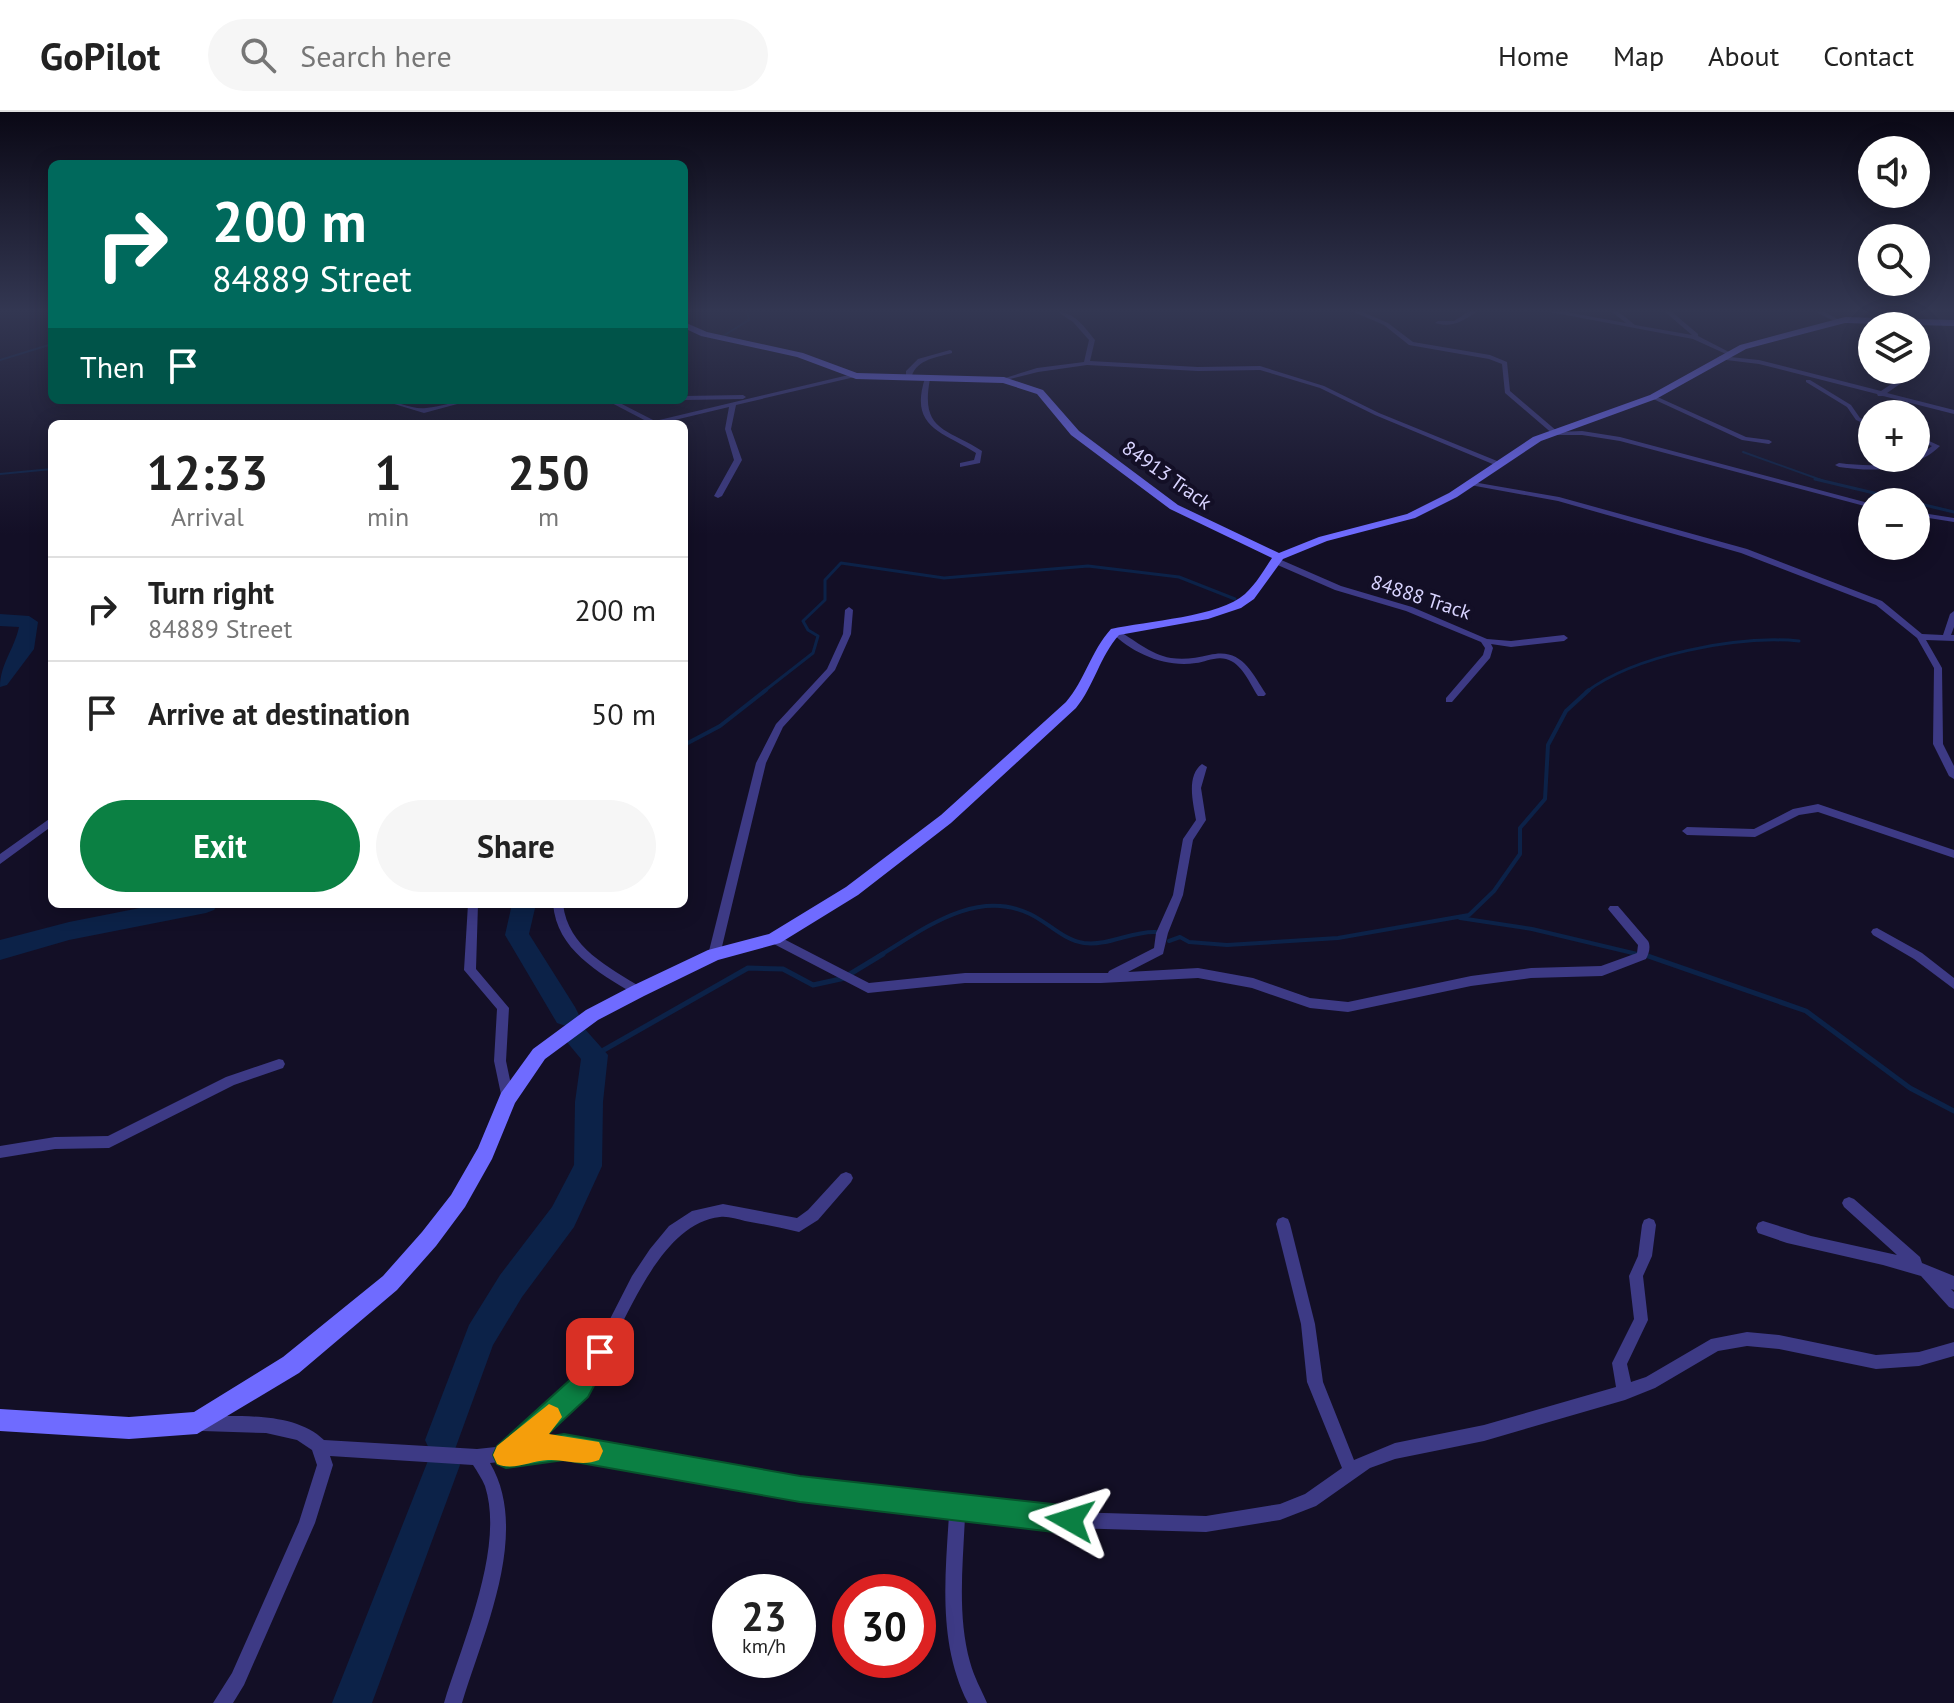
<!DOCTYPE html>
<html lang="en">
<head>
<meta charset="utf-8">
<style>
	body { margin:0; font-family:"PT Sans",sans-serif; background:#f6f6f6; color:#222; height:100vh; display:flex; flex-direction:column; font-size:30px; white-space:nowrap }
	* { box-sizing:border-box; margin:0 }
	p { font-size:26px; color:#767676 }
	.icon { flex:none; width:44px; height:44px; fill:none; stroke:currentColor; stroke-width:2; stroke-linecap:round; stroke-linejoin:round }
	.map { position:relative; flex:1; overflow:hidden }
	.sheet { position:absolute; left:48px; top:308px; width:640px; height:488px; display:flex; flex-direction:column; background:#fff; border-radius:12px; box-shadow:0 4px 20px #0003 }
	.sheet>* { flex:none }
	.banner { position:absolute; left:48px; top:48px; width:640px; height:244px; border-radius:12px; box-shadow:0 4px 20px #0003; background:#00695c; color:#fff; overflow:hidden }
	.fabs { position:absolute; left:1858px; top:24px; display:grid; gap:16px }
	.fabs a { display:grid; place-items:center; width:72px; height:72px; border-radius:50%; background:#fff; box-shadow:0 4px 20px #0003; font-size:40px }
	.speed { position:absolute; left:712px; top:1462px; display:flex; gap:16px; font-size:40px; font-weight:700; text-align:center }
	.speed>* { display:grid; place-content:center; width:104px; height:104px; border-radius:50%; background:#fff; box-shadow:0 4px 20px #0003; line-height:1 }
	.speed small { font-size:20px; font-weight:400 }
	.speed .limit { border:12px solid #d22; background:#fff; color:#111 }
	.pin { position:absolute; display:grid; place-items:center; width:68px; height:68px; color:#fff; margin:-34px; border-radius:16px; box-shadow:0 4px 12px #0006 }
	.me { position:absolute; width:88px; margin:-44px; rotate:276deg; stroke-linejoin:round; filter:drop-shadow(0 0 6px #0008) }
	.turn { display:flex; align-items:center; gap:28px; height:168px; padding:0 32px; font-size:36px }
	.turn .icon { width:104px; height:104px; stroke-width:2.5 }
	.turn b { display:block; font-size:56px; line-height:68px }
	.then { display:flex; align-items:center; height:76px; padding:0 32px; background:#0003; gap:16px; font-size:30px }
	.eta { display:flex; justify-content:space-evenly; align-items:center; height:136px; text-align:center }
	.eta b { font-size:48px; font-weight:700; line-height:56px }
	.button { display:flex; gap:16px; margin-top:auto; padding:16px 32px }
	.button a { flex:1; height:92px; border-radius:48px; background:#0b8043; color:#fff; font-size:32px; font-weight:700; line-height:92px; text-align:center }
	.button a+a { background:#f6f6f6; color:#222 }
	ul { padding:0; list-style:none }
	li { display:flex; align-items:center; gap:24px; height:104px; padding:0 32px; border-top:2px solid #e0e0e0 }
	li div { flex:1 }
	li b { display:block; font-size:30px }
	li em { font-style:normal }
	header { display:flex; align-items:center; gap:48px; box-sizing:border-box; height:112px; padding:0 40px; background:#fff; border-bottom:2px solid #e0e0e0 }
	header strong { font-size:38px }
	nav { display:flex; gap:44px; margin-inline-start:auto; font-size:28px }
	.search { width:560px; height:72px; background:#f6f6f6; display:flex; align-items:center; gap:20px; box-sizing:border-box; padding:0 28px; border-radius:44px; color:#767676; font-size:30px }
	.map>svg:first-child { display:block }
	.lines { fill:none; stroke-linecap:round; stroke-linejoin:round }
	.stream-far3 { stroke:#0c2248; stroke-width:2 }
	.stream-far2 { stroke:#0c2248; stroke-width:3 }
	.stream-far1 { stroke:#0c2248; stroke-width:4 }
	.stream { stroke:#0c2248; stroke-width:5 }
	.river { fill:#0c2248; fill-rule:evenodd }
	.street { fill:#3d3a85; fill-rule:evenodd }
	.secondary { fill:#6f6bff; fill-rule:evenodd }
	.route { fill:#0b8043; stroke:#07532c; stroke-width:2 }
	.slow { fill:#f59e0b }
	.labels { text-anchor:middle; stroke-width:8; stroke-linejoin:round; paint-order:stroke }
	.far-street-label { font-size:20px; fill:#d9d4ff; stroke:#130f26 }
</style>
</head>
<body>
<header>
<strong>GoPilot</strong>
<div class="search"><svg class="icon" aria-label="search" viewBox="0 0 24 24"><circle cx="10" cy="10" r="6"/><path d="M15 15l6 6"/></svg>Search here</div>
<nav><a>Home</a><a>Map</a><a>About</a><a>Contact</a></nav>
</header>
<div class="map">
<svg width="1954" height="1591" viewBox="0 0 1954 1591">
	<rect width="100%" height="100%" fill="#130f26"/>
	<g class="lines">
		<path class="stream-far3" d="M723,224L749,208L747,200
			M0,248L52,232
			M1743,340L1824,369
			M0,362L52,357"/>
		<path class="stream-far2" d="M1815,367L1954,400
			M763,580L813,541L818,524L808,518L803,509L825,488V468L841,451L944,466L1088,454L1179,465L1235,487
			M1586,580C1635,543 1738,523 1799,529"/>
		<path class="stream-far1" d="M684,633L720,614L766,578
			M1460,806L1532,817L1637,842
			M1169,829L1180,825L1189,830L1227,833L1338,826L1469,803L1494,779L1520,742V716L1545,687L1548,633L1566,599L1589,578
			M879,844C924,817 976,776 1030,802C1049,811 1063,828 1084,831C1109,834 1131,819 1156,820"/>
		<path class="stream" d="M1648,844L1806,899L1910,976L1954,999
			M850,862L883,842
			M595,943L748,856L783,857L813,873L845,866"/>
		<path class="river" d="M0,502L29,504L38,510L34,537L7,573L0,575C0,552 14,538 19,515L0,514Z
			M160,792H218L214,798L206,801L69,828L0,848V828L69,810Z
			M512,792H536L529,822L575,895L579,903L575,911L566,914L557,911L505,823Z
			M575,913L584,916L608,943L603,990L602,1054L574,1115L522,1185L493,1233L454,1340L460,1353L372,1591H332L431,1341L425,1328L469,1213L500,1163L552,1095L574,1053L575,990L581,947L562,924L566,916Z"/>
		<path class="street" d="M1058,200C1075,200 1085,216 1095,228L1090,249L1198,255L1260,254L1324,274L1379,301L1502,351L1495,353L1375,303L1320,276L1260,258L1198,259L1087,253L1038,260L1002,269V267L1037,256L1084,250L1089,228L1073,210Z
			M1354,200H1363L1388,211L1413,230L1490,243L1507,250L1510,279L1558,320L1582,319L1620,325L1872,392V396L1620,329L1582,323H1554L1505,281L1502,252L1489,247L1409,233L1384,213Z
			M1468,200H1476C1462,210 1451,216 1435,211L1438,209H1454Z
			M1550,200H1566L1626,211L1612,200H1619L1635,213L1692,223L1665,200H1672L1698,222V224L1731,241L1726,242L1693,227Z
			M1816,200H1825L1841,209L1836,210Z
			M950,238L952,239V241C934,246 914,248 911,268L906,267V259L918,247Z
			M1720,244L1759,248L1881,279L1912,258L1916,257L1917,260L1887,281L1954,298V302L1883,284H1878L1877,282L1759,252L1718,247L1717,246Z
			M857,261L860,263L859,264L736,293L731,317L742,348L722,384L718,386L714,384L734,348L725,317L729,295L658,312H646L648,310L606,288H614L655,309Z
			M925,266L930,267C920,319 946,316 982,339L980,351L960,355V351L974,348L976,341C942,319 909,316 925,266Z
			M1806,268H1810L1851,293L1860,306L1872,311V315L1856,308L1847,295L1806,270Z
			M1653,283L1746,325L1769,328L1772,330L1769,332L1742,328L1651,286L1650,285Z
			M684,284L743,283L746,285L743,287L684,288Z
			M381,288C396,288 412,298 426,296C442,295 456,288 472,288L424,301Z
			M1916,323L1940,334C1913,360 1874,360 1839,355L1835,353L1839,351C1872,355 1906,356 1932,334L1916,328Z
			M1467,369L1559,385L1747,437L1882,489L1922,522L1943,523L1950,502L1954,499V515L1951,523H1954V529L1926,528L1942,556L1943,632L1954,654V667L1949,664L1933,632L1934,556L1917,526L1876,493L1741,441L1558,389L1470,373L1466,371Z
			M1916,400L1954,406V410L1916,404Z
			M1273,447H1279L1341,474L1412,495L1487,527L1511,529L1564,523L1568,526L1564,529L1511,535L1491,532L1493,536L1490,546L1452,590H1446V586L1483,543L1485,536L1481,530L1406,499L1335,478L1273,451Z
			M849,495L853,498L851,522L835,558L783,615L766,651L720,843L718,846H710L708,843L756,651L776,612L827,557L843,522L845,498Z
			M1115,517C1134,527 1149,542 1171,546C1184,548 1196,546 1209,543C1241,535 1251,559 1266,582L1264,584H1258C1250,572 1242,551 1226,547C1216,544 1205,550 1196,551C1165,556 1132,541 1111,520Z
			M1202,652L1207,655L1201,676L1206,708L1193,728L1183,783L1168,821L1163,842L1128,860L1198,856L1253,866L1310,886L1348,890L1471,864L1531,856L1601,854L1637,841L1638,833L1608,797L1610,794H1618L1648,829C1651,834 1649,842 1646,847L1602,864L1531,866L1471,874L1348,900L1310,896L1252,876L1198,866L1101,871H965L868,881L770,830L768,827L770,824H778L869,871L965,861H1108L1109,859L1154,836L1156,821L1173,783L1183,727L1196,708C1193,690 1186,664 1202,652Z
			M1818,692L1954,738V746L1818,700L1799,703L1755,725L1687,723L1682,719L1687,715L1754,717L1793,697Z
			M52,705V714L0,752V742Z
			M468,792H478L476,857L509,896L506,949L514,987L512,991L508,993L504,991L502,987L494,949L497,897L464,858Z
			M553,792H563C568,836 609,855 642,876L644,879L642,882L638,884L634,882C598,860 557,838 553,792Z
			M1877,816L1922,841L1954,866V877L1914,847L1873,823L1871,820L1873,817Z
			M279,947L283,948L285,952L283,956L234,973L109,1036L55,1037L0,1046V1034L55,1025L108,1024L226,965Z
			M846,1060L851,1062L853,1066L851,1070L818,1108L799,1120C781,1116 763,1112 745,1109C737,1107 728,1104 720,1105C653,1112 620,1230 586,1279C572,1300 552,1315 533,1331L564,1327L862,1377L1070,1400L1206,1404L1280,1392L1305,1382L1342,1356L1307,1270L1301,1212L1276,1112L1278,1107L1283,1105L1288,1107L1290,1112L1315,1212L1323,1270L1354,1348L1395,1331L1484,1313L1616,1275L1612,1251L1634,1207L1629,1164L1638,1144L1642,1113L1644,1108L1649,1106L1654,1108L1656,1113L1652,1144L1643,1164L1648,1208L1627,1252L1631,1270L1646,1265L1711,1227L1747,1220L1779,1223L1876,1243L1919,1240L1954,1230V1244L1919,1254L1876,1257L1779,1237L1747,1234L1718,1239L1655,1276L1625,1288L1484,1329L1395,1347L1370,1356L1316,1394L1280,1408L1206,1420L1070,1416L965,1404C963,1452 957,1503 970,1550C974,1565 981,1577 987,1591H968C938,1532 945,1466 949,1403L862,1393L564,1343L490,1351C531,1420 483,1521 462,1591H444C462,1531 505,1436 485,1374C482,1367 477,1359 473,1353L330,1344L333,1353L315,1411L244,1573L233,1591H213L232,1561L299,1410L317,1353L312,1338L297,1328L266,1321L202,1319L197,1316L194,1311L197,1306C206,1302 218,1303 228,1304C260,1304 300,1305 324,1328L477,1337L505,1334L548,1298L574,1272L588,1250L632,1164L650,1137L669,1114L692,1099L723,1092L797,1106L808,1098L841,1062Z
			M1849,1085L1854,1087L1920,1145L1922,1151L1954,1164V1178L1951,1177L1954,1180V1197L1949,1195L1921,1164L1883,1153L1787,1131L1758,1121L1756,1116L1758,1111L1763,1109L1811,1124L1897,1143L1844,1095L1842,1091L1844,1087Z"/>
		<path class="secondary" d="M1845,205L1954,208V214L1845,211L1746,237L1656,287L1541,329L1457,385L1415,406L1327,429L1283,447L1254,487L1241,496L1208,507L1119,523C1100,544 1094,574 1076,596L951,711L858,783L780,831L718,848L644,884L598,908L545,947L515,991L492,1047L465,1095L436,1134L397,1178L299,1261L197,1322L129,1327L0,1319V1297L129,1305L194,1300L283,1245L383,1164L422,1120L451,1083L478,1036L501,981L533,937L586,898L632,874L708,838L769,822L846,775L941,703L1066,590C1085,568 1091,539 1111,517C1146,509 1220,505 1245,482C1256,472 1264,458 1272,446L1170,397L1071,323L1037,282L1003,271L856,267L797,245L701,224L684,216V210L707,220L803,241L857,261L1004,265L1043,278L1079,319L1178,393L1279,441L1319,425L1407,402L1449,381L1533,325L1650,283L1740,233Z"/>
	</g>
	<linearGradient id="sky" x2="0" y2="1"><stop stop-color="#0a0815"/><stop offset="0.47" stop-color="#333752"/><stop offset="1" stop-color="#333752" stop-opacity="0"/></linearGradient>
	<rect width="1954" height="423" fill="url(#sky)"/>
	<path class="route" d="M600,1227L609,1231L612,1240L588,1285L545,1325L564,1322L800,1364L1070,1394L1080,1398L1084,1408L1080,1418L1070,1422L800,1390L564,1348L506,1356L497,1352L493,1343L497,1334L571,1267L591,1231Z"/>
	<path class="slow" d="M549,1292L558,1296L562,1305L549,1322L599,1330L603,1339L599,1348C582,1355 565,1347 548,1348C530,1349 514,1359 497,1352L493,1343L497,1334Z"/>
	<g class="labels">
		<g class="far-street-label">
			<text transform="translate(1167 363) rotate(35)" y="7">84913 Track</text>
			<text transform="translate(1421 485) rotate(18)" y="7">84888 Track</text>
		</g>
	</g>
</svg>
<div class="fabs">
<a><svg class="icon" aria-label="sound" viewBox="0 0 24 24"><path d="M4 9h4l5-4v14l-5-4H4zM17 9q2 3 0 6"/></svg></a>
<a><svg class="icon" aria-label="search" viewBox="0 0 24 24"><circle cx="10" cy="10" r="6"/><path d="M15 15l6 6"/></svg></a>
<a><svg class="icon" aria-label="layers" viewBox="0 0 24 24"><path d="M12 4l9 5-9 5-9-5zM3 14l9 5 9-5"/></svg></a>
<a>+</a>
<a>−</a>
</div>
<div class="speed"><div>23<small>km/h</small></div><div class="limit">30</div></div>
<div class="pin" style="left:600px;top:1240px;background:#d93025"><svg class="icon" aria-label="arrive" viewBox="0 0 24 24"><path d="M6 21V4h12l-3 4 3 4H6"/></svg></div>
<svg class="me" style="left:1070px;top:1408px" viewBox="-20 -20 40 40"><path d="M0-17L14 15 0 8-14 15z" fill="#0b8043" stroke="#fff" stroke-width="4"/></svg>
<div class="banner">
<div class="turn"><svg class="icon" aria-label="right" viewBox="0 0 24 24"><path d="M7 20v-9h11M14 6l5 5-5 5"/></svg><div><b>200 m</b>84889 Street</div></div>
<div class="then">Then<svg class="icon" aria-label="arrive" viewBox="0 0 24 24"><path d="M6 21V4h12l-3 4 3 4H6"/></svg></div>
</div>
<section class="sheet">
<div class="eta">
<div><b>12:33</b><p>Arrival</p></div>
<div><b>1</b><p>min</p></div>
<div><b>250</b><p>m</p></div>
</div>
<ul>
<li><svg class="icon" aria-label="right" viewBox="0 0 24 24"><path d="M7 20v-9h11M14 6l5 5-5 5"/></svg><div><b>Turn right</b><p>84889 Street</p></div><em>200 m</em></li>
<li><svg class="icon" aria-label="arrive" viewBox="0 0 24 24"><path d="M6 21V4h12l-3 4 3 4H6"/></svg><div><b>Arrive at destination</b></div><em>50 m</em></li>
</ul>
<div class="button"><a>Exit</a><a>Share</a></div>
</section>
</div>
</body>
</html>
